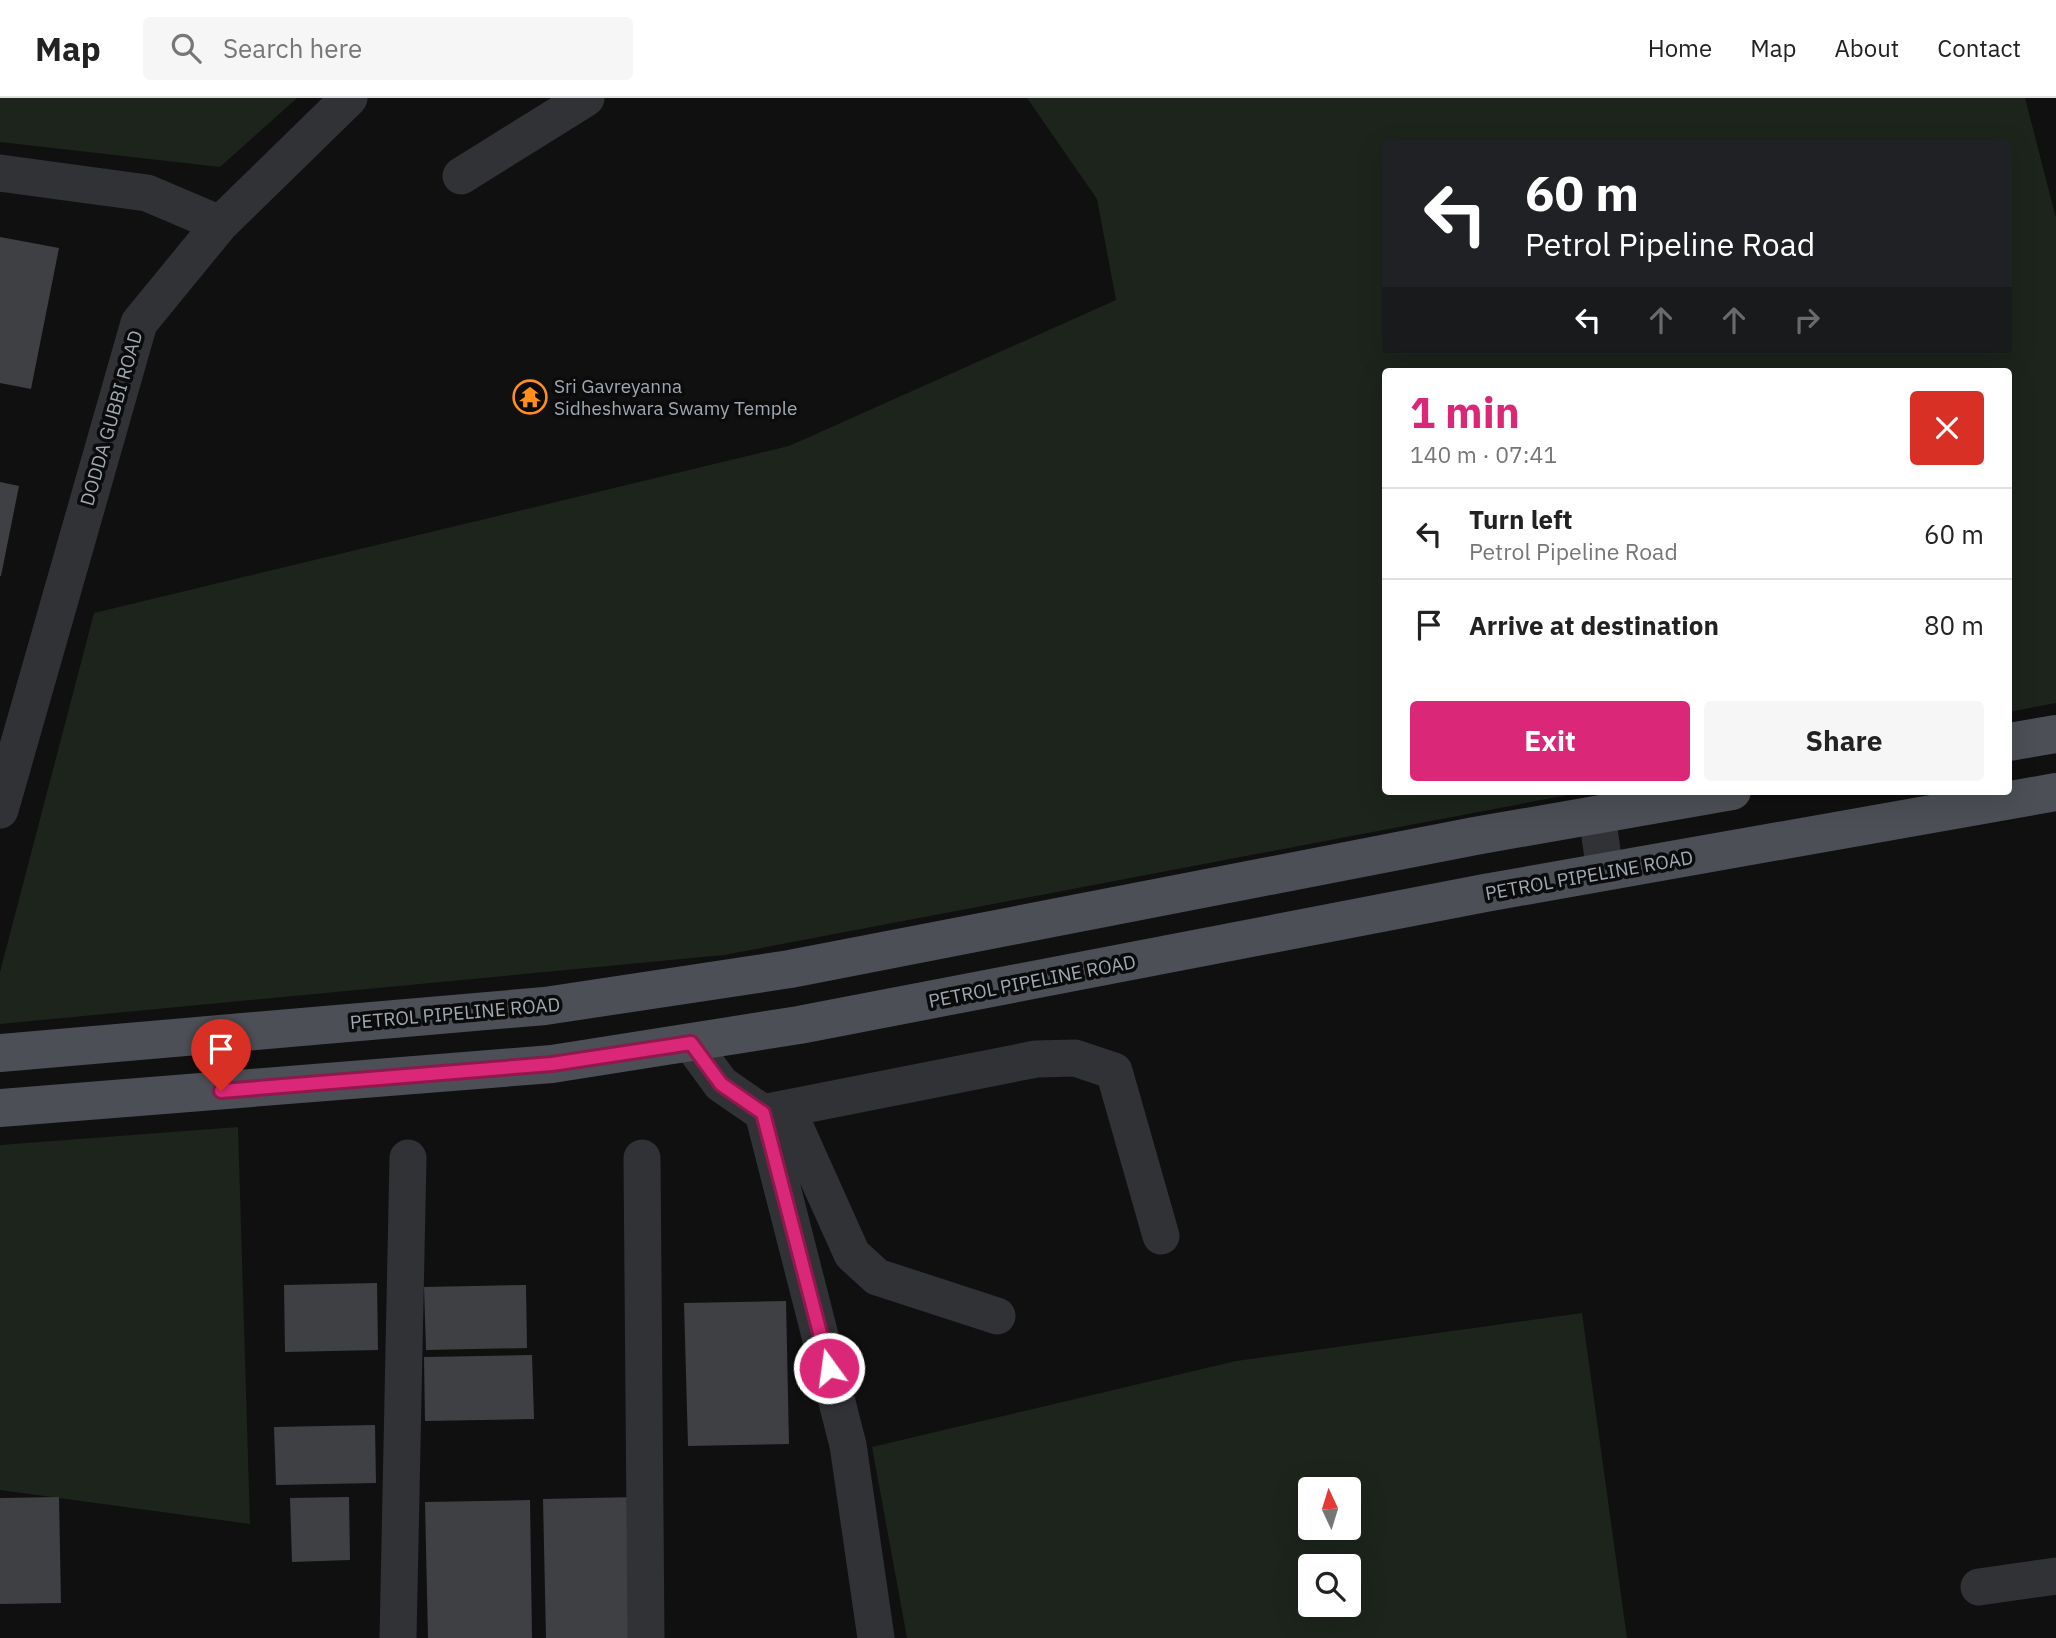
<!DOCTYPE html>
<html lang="en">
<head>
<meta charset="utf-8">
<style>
	body { margin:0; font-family:"IBM Plex Sans",sans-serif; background:#f6f6f6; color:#222; height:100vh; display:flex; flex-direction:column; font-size:26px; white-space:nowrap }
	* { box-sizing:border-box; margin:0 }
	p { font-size:23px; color:#767676 }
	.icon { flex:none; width:38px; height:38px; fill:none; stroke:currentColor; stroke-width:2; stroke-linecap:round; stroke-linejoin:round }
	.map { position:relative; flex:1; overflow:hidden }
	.panel { position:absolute; left:1382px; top:270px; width:630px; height:427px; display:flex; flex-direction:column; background:#fff; border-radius:7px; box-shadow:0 7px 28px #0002 }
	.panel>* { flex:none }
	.top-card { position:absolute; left:1382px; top:42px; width:630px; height:214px; border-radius:7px; box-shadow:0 7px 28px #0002; background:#202124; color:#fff; overflow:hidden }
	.needle { width:46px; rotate:356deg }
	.tools { position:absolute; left:1298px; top:1379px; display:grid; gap:14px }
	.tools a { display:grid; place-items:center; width:63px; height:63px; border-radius:7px; background:#fff; box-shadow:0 7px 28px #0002; font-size:35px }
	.pin { position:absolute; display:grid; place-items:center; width:60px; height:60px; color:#fff; margin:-72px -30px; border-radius:50% 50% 50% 0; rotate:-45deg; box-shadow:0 0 7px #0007 }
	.pin .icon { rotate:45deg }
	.me { position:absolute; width:77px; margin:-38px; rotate:346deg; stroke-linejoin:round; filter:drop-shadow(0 0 5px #0008) }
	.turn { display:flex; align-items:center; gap:24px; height:147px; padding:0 28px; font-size:32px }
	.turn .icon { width:91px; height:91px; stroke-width:2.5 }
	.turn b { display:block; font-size:49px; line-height:60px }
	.lanes { display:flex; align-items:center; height:66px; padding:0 28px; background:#0003; justify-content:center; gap:35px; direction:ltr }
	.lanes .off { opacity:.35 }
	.round { display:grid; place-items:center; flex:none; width:74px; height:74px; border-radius:7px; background:#f6f6f6 }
	.overview { display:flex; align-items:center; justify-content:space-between; height:119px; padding:0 28px }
	h1 { font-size:42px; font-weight:800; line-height:52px; color:#db2777 }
	.cta { display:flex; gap:14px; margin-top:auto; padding:14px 28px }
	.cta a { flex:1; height:80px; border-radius:7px; background:#db2777; color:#fff; font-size:28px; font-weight:800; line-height:80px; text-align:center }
	.cta a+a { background:#f6f6f6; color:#222 }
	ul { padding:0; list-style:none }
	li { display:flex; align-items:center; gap:21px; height:91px; padding:0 28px; border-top:2px solid #e0e0e0 }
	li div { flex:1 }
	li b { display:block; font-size:26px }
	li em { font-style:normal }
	header { display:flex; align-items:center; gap:42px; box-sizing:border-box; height:98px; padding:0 35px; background:#fff; border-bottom:2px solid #e0e0e0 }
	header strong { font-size:33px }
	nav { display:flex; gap:38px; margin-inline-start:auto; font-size:24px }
	.search { width:490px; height:63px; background:#f6f6f6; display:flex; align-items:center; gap:18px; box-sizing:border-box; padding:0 24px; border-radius:7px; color:#767676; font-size:26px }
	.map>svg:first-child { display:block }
	.green { fill:#1c241c; fill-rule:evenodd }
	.building { fill:#3e4044 }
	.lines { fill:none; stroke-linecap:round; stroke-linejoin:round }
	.minor { stroke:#303236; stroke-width:37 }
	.major { stroke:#4c5056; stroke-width:38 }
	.route-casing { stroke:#8e194d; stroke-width:18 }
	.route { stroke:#db2777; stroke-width:12 }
	.labels { text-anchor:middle; stroke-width:7; stroke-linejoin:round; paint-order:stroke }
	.poi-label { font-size:19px; fill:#a0a9b3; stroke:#0b0b0c; text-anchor:start }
	.street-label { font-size:19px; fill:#a0a9b3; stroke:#0b0b0c }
</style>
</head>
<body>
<header>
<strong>Map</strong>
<div class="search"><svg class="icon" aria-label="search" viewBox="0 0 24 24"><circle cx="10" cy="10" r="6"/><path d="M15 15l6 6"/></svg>Search here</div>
<nav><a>Home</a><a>Map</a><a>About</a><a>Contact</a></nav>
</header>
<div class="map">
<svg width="2056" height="1540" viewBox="0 0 2056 1540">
	<rect width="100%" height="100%" fill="#101011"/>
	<path class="green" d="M0,0H297L220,69L0,44Z
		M1027,0H2025L2056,120V605L2009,614V273H1386V693H1589L724,857L0,926V874L94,515L789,348L1116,202L1097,101ZM1386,46H2009V252H1386Z
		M238,1029L250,1426L0,1392V1047Z
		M1582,1215L1627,1540H907L872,1349L1236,1263ZM1311,1391H1349V1430H1311ZM1311,1468H1349V1507H1311Z"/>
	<path class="building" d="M0,139L59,150L31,291L0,285Z
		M0,384L19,388L1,478H0Z
		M377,1185L378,1252L285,1254L284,1187Z
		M526,1187L527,1250L426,1252L424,1189Z
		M786,1203L789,1346L688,1348L684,1205Z
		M532,1257L534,1321L425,1323L424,1259Z
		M375,1327L376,1385L276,1387L274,1329Z
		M59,1399L61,1505L0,1506V1400Z
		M349,1399L350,1462L292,1464L290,1400Z
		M637,1399L640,1540H546L543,1401Z
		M530,1402L532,1540H428L425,1404Z"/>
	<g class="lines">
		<path class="minor" d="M0,75L147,95L220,126
			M461,78L586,0
			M0,712L139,225L220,126L349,0
			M1597,717L1605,774
			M691,945L721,986L763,1015L1036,961L1075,960L1114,973L1161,1138
			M787,1011L852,1156L877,1179L997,1218
			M763,1015L848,1347L876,1540
			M642,1060L646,1540
			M1979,1489L2056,1478
			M398,1540L408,1060"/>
		<path class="major" d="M2009,644L2056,636
			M0,955L545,908L790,871L1475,738L1732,693
			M0,1010L552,966L799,927L1485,795L2056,694"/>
	</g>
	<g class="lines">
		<defs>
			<path id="route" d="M221,993L552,966L691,945L721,986L763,1015L829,1270"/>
		</defs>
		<use href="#route" class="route-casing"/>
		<use href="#route" class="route"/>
	</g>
	<defs>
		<symbol id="temple-ring" viewBox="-11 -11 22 22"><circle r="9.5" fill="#0b0b0c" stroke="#ff8f1a" stroke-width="1.5"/><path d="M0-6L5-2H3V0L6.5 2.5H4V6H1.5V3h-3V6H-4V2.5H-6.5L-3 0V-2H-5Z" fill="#ff8f1a"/></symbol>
	</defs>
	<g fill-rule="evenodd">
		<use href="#temple-ring" x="511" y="280" width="38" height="38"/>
	</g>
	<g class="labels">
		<g class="poi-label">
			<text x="554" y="295">Sri Gavreyanna<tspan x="554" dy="22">Sidheshwara Swamy Temple</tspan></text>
		</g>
		<g class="street-label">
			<text transform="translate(111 320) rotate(-74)" y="7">DODDA GUBBI ROAD</text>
			<text transform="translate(1589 777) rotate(-10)" y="7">PETROL PIPELINE ROAD</text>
			<text transform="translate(1032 883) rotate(-11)" y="7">PETROL PIPELINE ROAD</text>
			<text transform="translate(455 915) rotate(-5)" y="7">PETROL PIPELINE ROAD</text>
		</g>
	</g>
</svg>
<div class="tools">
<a><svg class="needle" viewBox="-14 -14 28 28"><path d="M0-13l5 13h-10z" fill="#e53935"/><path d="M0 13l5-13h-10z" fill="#767676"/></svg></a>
<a><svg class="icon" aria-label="search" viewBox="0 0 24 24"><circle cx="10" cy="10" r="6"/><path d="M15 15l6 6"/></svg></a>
</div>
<div class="pin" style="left:221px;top:993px;background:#d93025"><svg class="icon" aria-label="arrive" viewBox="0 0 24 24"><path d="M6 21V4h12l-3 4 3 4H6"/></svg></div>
<svg class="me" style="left:829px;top:1270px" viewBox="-20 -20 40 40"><circle r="17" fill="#db2777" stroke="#fff" stroke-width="3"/><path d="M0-11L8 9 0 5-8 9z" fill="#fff"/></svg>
<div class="top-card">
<div class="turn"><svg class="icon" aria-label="left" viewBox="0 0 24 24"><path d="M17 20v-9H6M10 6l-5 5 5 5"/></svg><div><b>60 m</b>Petrol Pipeline Road</div></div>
<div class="lanes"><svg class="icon" aria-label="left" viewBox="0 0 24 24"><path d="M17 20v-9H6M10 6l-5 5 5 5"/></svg><svg class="icon off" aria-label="ahead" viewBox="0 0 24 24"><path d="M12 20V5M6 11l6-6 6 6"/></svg><svg class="icon off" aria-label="ahead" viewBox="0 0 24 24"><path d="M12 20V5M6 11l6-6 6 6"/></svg><svg class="icon off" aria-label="right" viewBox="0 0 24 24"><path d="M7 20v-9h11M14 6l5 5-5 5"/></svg></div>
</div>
<section class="panel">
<div class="overview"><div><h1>1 min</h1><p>140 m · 07:41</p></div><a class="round" style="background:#d93025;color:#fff"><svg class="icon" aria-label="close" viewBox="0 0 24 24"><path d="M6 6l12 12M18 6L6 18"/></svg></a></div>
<ul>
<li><svg class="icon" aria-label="left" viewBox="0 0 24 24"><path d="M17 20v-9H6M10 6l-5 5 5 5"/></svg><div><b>Turn left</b><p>Petrol Pipeline Road</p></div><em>60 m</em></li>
<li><svg class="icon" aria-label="arrive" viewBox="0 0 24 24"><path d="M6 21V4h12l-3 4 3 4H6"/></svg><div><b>Arrive at destination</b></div><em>80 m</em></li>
</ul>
<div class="cta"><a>Exit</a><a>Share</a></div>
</section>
</div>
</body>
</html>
